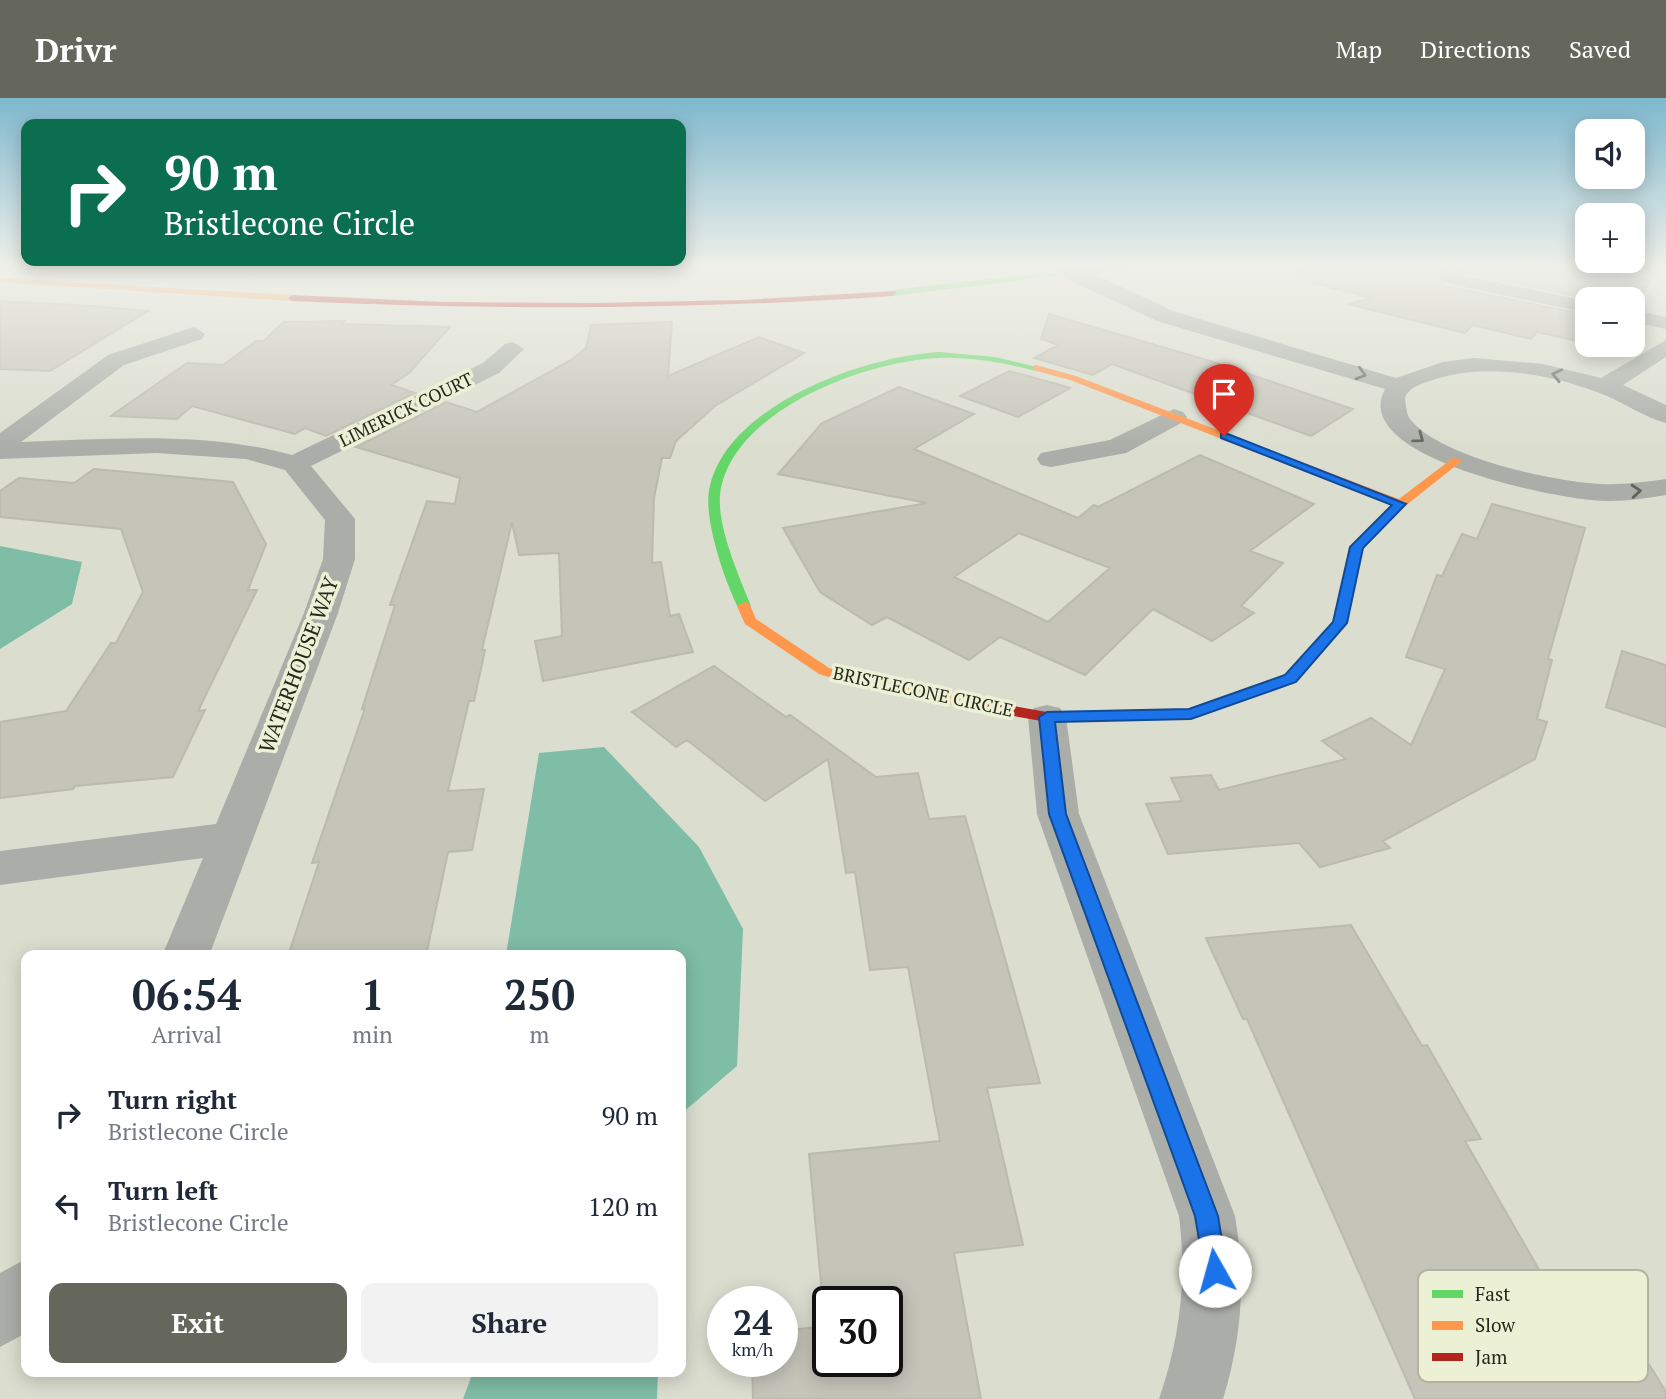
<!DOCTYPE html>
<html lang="en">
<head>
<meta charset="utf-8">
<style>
	body { margin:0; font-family:"PT Serif",serif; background:#f2f2f3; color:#1f2937; height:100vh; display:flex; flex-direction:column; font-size:26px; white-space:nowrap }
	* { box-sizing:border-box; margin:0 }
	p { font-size:23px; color:#747a83 }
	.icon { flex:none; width:38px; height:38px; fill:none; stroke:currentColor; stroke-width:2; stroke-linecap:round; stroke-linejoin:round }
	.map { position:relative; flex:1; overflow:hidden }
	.drawer { position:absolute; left:21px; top:852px; width:665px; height:427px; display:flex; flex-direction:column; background:#fff; border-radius:14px; box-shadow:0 4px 18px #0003 }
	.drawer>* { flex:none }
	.banner { position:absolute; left:21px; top:21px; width:665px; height:147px; border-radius:14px; box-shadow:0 4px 18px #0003; background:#0b6e4f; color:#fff; overflow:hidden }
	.tools { position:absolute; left:1575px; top:21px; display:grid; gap:14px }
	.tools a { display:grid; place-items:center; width:70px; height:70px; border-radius:14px; background:#fff; box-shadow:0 4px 18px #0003; font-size:35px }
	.speed { position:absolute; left:707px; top:1188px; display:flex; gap:14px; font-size:35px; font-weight:700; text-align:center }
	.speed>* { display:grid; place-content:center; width:91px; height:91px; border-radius:50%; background:#fff; box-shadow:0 4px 18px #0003; line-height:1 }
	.speed small { font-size:18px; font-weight:400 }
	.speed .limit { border:4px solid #111; border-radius:10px; background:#fff; color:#111 }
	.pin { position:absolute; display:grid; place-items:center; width:60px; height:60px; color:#fff; margin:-72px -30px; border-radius:50% 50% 50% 0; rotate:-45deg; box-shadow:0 0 7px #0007 }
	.pin .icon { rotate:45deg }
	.me { position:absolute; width:77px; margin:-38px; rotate:353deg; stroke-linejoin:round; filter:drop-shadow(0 0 5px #0008) }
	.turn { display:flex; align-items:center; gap:24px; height:147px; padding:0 28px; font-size:32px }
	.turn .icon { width:91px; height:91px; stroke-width:2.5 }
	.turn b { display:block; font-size:49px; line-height:60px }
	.eta { display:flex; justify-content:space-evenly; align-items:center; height:119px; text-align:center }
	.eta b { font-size:42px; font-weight:600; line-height:49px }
	.action { display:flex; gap:14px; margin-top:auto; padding:14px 28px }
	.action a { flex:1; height:80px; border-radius:14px; background:#65675c; color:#fff; font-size:28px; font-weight:600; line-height:80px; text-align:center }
	.action a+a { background:#f2f2f3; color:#1f2937 }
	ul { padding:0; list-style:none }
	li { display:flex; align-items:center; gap:21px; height:91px; padding:0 28px }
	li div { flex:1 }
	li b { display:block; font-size:26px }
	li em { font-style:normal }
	header { display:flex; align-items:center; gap:42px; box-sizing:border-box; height:98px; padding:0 35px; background:#65675c; color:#fff }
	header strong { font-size:33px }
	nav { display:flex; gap:38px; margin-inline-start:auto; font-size:24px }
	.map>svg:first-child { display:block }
	.water { fill:#7fbda6 }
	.building { fill:#c5c4b9; stroke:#bbbaaf; stroke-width:2; fill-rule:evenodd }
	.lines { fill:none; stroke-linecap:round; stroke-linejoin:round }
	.street { fill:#aaada8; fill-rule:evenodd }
	.fast { fill:#63d668; fill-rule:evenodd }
	.slow { fill:#ff974d; fill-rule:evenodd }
	.jam { fill:#b3261e; fill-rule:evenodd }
	.oneway { stroke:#61645c }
	.route { fill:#1a73e8; stroke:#114b97; stroke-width:2 }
	.labels { text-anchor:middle; stroke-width:7; stroke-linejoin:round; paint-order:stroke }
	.far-street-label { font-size:18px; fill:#26281e; stroke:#ecf1d6 }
	.street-label { font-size:21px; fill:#26281e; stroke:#ecf1d6 }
	.key { fill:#ecf1d6; stroke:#b1b59f; stroke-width:2 }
	.key-label { font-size:19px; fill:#26281e }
</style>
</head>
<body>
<header>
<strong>Drivr</strong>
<nav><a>Map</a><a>Directions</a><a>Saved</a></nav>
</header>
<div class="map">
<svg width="1666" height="1301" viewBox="0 0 1666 1301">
	<rect width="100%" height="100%" fill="#dbddcf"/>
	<path class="water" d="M0,448L82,464L72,506L0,551Z
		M604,649L699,749L743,831L737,968L681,1016V858L506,857L539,655Z
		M473,1274H658L657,1301H463Z"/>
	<path class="building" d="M1298,169H1584L1651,182L1633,208V201H1589L1450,171L1437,178L1441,187L1587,217V245L1537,234L1531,241L1473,227L1465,235L1347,206L1372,200L1297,181Z
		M0,203L93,208L148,213L50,273L0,271Z
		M1049,216L1207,262L1353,311L1311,338L1112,266L1093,277L1034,260L1058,247L1041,241Z
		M344,223L341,226L450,229L409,275L391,287L415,295L326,338L305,330L295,336L192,308L177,321L111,318L187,265L223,267L256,243H264L283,224Z
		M672,224L668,278L759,239L804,255L715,308L676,343L670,360H662L654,400L652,465L661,464L670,518L679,516L693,554L543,583L535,543L562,538L559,455L519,457L512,424L482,552H485L474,603H469L448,693L484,691L472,752L448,754L426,858H288L319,764L312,765L365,610L362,611L395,507H390L427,403L455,406L460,380L356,349L446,304L477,314L571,262L586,250L591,227Z
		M1009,273L1064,288L1070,290L1018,319L960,298Z
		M899,289L974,316L914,351L1078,420L1094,407L1098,409L1200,357L1314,406L1250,453L1283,465L1241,508L1254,515L1212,543L1153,511L1085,577L1000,539L969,562L887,519L872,527L820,494L783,430L927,405L778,376L822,325ZM1019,435L1110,470L1048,524L954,479Z
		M94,371L233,384L266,446L248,492H257L198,613L205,612L173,679L75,688L73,691L0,700V624L66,613L111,545H116L143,494L121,431L0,419V393L19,380L74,385Z
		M1492,406L1585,430L1548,561L1552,562L1537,621L1547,624L1535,661L1383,743L1390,750L1320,769L1299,745L1168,756L1146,706L1182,703L1171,680L1211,677L1219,692L1346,661L1322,643L1371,620L1411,647L1445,571L1406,559L1437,477L1442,478L1462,436L1477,441Z
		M1622,553L1666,567V629L1606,609Z
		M714,568L786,619L790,617L876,679L918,675L929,721L965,718L1040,985L987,990L1023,1147L954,1155L981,1301H753L752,1264H782V1233L825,1228L809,1056L940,1043L908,869L870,872L855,774L846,775L828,661L765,703L687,642L676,649L632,614ZM828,1204H887V1264H828Z
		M1351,827L1422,948L1427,947L1481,1041L1465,1043L1595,1269L1647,1263L1666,1294V1301H1415L1247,921H1243L1206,840Z"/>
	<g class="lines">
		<path class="street" d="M1059,169H1079L1173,213L1396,280L1443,264L1474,260L1543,266L1601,280L1666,242V259L1623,287L1666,307V325C1646,320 1626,306 1607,298C1557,277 1488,264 1436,281C1425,285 1409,288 1405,300C1406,307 1406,315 1410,321C1439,359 1554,384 1601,386C1623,387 1645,384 1666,381V397C1641,401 1616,405 1591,402C1551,399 1348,359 1385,291L1157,223L1065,180Z
			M1449,174L1587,203V215L1442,184L1439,180L1442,176Z
			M1633,212L1666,219V231L1633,224Z
			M194,229L205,236L202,241L124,267L21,344C112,341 203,333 292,357L483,265L505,246L513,244L524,251L499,275L311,368L355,421V461L338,515L209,858H162L203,760L0,787V753L216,726L304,515L323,461L325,422L285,372L246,361L156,355L0,361V335L108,257Z
			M1174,311L1183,314L1187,319L1183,324L1126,355L1051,369L1041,367L1037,361L1041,355L1110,342Z
			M1047,607L1060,610L1066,619L1079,716L1235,1118C1246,1182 1242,1239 1223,1301H1159C1180,1240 1187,1183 1179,1118L1037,716L1028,619L1034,610Z
			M26,1161V1235L0,1249V1175Z"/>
		<path class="fast" d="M1100,169H1126L892,198L888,195L892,192Z
			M939,254L995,259L1041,270L1036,273C1000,264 962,257 925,261C856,268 737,313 721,390C714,423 739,478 751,508L744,512L739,511C725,485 704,422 709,393C723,308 864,258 939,254Z"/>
		<path class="slow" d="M0,180L292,197L296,200L292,203L0,184Z
			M1036,267L1076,278L1399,401L1453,360L1463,362L1404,409L1362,450L1347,525L1295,583L1266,594L1259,589L1261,586L1285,577L1333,524L1350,449L1392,407L1070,282L1033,272V268Z
			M744,504L749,505L756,521L829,570L866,581L986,603L994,608L986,613L864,590L819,576L745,526L737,508Z"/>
		<path class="jam" d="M895,193L896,195L892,198C692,212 492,212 292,203L288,200L292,197L442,204L592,205L742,202Z
			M1266,584L1273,589L1271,592L1191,621L1047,624L986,613L978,608L986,603L1047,614L1190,611Z"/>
	</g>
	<defs><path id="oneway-chevron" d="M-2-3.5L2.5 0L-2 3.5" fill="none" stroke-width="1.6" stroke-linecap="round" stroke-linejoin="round" transform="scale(1.75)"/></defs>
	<g class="oneway">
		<use href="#oneway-chevron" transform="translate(1361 276) rotate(16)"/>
		<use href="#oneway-chevron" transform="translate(1557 277) rotate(-168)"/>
		<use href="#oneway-chevron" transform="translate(1419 340) rotate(36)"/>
		<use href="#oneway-chevron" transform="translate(1636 393) rotate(-5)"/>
	</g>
	<linearGradient id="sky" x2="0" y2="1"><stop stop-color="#7eb8ce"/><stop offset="0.48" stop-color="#eff0e9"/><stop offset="1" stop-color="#eff0e9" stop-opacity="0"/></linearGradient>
	<rect width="1666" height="351" fill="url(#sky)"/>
	<path class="route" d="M1221,336H1228L1406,406L1363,450L1347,525L1296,584L1191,621L1055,624L1066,716L1218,1118L1227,1173L1223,1182L1215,1186L1206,1182L1195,1118L1049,716L1039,619L1047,614L1189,611L1285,577L1333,524L1350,449L1392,407L1221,340Z"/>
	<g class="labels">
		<g class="far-street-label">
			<text transform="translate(406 312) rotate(-26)" y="6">LIMERICK COURT</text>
			<text transform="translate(923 594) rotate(12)" y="6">BRISTLECONE CIRCLE</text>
		</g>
		<g class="street-label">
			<text transform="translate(299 567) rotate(-69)" y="7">WATERHOUSE WAY</text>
		</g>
	</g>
	<rect x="1418" y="1172" width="230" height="112" rx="10" class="key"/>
	<rect x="1432" y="1192" width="31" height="8" fill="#63d668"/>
	<rect x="1432" y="1223" width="31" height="9" fill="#ff974d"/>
	<rect x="1432" y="1255" width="31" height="8" fill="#b3261e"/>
	<g class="key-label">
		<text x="1475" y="1203">Fast</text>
		<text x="1475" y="1234">Slow</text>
		<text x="1475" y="1266">Jam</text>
	</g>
</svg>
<div class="tools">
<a><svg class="icon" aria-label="sound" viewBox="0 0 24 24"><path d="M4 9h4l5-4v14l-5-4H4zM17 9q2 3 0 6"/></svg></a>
<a>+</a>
<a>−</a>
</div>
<div class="speed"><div>24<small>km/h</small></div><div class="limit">30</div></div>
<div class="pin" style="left:1224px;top:338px;background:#d93025"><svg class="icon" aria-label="arrive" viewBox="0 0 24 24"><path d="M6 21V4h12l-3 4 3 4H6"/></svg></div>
<svg class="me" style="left:1215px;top:1173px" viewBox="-20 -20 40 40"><circle r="19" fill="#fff"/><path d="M0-13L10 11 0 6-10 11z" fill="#1a73e8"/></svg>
<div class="banner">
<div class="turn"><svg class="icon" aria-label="right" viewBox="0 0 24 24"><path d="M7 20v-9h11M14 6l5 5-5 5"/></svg><div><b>90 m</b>Bristlecone Circle</div></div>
</div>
<section class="drawer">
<div class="eta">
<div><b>06:54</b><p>Arrival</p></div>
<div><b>1</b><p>min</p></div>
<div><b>250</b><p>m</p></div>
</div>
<ul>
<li><svg class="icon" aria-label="right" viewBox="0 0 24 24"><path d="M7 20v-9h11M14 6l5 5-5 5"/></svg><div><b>Turn right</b><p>Bristlecone Circle</p></div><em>90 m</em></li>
<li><svg class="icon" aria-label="left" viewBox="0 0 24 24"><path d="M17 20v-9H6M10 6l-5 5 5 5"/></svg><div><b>Turn left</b><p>Bristlecone Circle</p></div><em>120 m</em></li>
</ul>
<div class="action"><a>Exit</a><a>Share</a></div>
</section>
</div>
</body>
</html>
